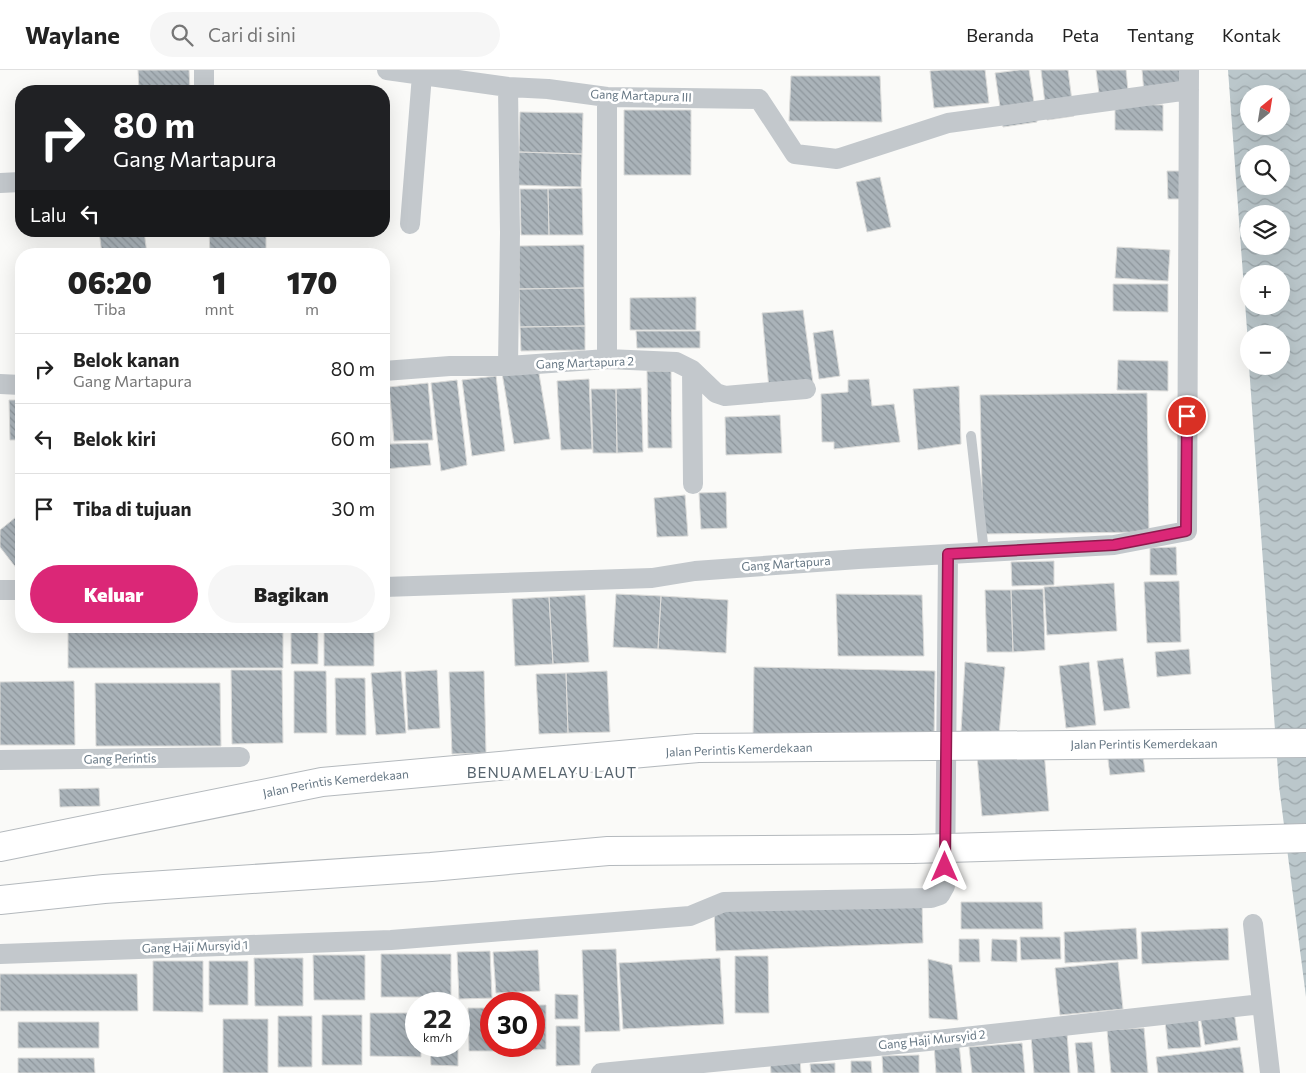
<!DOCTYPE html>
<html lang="id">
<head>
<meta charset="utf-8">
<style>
	body { margin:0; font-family:Commissioner,sans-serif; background:#f6f6f6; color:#222; height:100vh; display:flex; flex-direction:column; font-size:19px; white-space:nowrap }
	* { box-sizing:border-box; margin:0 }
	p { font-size:16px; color:#767676 }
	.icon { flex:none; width:28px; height:28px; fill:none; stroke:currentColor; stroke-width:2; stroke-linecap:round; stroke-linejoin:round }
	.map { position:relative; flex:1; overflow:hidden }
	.side { position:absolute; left:15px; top:178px; width:375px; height:385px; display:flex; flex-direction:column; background:#fff; border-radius:20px; box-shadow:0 5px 20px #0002 }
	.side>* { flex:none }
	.hud { position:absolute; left:15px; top:15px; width:375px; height:152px; border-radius:20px; box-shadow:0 5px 20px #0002; background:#202124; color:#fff; overflow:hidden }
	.needle { width:32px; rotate:30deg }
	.controls { position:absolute; left:1240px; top:15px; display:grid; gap:10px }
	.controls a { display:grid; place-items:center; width:50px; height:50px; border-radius:50%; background:#fff; box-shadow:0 5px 20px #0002; font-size:25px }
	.speed { position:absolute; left:405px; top:922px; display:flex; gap:10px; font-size:25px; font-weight:700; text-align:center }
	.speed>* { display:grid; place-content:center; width:65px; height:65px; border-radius:50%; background:#fff; box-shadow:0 5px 20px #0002; line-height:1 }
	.speed small { font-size:12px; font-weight:400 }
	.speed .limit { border:8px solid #d22; background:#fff; color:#111 }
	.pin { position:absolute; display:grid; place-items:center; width:42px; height:42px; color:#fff; margin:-21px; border:2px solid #fff; border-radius:50%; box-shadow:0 1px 5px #0007 }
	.me { position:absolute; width:55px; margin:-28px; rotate:0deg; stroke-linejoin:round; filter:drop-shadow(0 0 4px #0008) }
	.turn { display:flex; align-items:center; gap:18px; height:105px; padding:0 15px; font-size:22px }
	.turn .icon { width:65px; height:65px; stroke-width:2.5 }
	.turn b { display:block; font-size:35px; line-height:42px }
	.then { display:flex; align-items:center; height:48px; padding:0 15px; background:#0003; gap:10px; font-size:19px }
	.eta { display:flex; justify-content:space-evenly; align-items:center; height:85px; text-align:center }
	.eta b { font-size:30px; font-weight:800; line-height:35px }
	.primary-button { display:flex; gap:10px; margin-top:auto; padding:10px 15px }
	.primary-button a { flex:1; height:58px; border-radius:30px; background:#db2777; color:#fff; font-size:20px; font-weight:800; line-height:58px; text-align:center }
	.primary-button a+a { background:#f6f6f6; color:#222 }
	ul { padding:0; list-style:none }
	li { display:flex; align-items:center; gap:15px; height:70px; padding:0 15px; border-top:1px solid #e0e0e0 }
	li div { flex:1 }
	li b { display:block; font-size:19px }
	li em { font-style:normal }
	header { display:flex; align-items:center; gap:30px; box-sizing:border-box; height:70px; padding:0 25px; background:#fff; border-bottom:1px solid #e0e0e0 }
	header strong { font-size:24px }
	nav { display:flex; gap:28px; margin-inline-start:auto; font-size:18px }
	.search { width:350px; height:45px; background:#f6f6f6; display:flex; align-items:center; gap:12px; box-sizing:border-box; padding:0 18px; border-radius:28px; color:#767676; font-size:19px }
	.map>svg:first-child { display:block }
	.water { fill:url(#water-waves); fill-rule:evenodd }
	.building { fill:url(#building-back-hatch); stroke:#dcdcda }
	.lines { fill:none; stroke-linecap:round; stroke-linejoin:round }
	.trunk-casing { stroke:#b4b9bd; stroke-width:30 }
	.service { stroke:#c3c8cc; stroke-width:10 }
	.minor { stroke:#c3c8cc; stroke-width:20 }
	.trunk { stroke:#fff; stroke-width:28 }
	.trunk-bridge-casing { stroke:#b4b9bd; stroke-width:30; stroke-linecap:butt }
	.trunk-bridge { stroke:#fff; stroke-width:28 }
	.route-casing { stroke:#8e194d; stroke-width:12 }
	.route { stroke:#db2777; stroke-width:9 }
	.labels { text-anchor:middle; stroke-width:5; stroke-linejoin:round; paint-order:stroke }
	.street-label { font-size:12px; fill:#657683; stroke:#fff }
	.quarter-label { font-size:15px; letter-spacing:1px; fill:#57646e; stroke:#fff }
</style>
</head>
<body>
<header>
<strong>Waylane</strong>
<div class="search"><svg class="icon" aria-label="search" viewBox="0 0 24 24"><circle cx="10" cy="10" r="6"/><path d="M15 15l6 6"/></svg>Cari di sini</div>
<nav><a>Beranda</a><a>Peta</a><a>Tentang</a><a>Kontak</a></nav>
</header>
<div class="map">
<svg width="1306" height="1003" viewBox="0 0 1306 1003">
	<defs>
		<pattern id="water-waves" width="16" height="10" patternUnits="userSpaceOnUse" patternTransform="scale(1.25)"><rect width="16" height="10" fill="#bbc7cb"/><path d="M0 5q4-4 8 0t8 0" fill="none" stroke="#9ca6aa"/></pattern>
		<pattern id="building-back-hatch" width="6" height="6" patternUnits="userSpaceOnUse" patternTransform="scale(1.25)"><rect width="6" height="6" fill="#aab3b9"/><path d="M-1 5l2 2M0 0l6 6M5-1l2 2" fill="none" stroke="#8e969c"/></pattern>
	</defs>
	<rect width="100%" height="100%" fill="#fafaf8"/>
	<path class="water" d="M1228,0H1306V927L1279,716L1249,296H1281V264H1249V287ZM1249,24H1281V56H1249ZM1249,84H1281V116H1249ZM1249,144H1281V176H1249ZM1249,204H1281V236H1249Z"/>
	<path class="building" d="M138,0H189L190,21H139Z
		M942,0H985L989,33L934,38L930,1Z
		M1019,0H1029L1037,52L1003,57L995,3Z
		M1041,0H1068L1074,46L1047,50Z
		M1096,0H1126L1129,30L1100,32Z
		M1142,0H1180L1182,20L1144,23Z
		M791,6H880L882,52L789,51Z
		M1115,34L1163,35V61L1115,60Z
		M624,40H691V105H624Z
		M520,42L583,43L582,84L519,82Z
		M519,82L582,84L581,117L518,115Z
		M1167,101H1185L1186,129H1168Z
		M880,107L891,157L867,162L856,112Z
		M582,118L583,165H549L548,119Z
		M520,119H548L549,165H521Z
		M99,161H144L147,184H102Z
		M209,161H266V184H210Z
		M584,175V218L519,219V176Z
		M1117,177L1170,180L1168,211L1115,208Z
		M1113,214H1168V242L1113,241Z
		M584,218L585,256L520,257L519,219Z
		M696,227V260H630V228Z
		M803,240L813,313L769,319L762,243Z
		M585,256V280L521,281L520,257Z
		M833,260L840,306L819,309L813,263Z
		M636,261H700V278H637Z
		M1118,290L1168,291V321L1117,320Z
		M538,298L550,369L514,374L502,303Z
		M647,301H671L672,378H648Z
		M496,306L505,381L472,386L462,310Z
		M589,309L592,379L561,380L557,311Z
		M869,309L872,336L894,334L900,372L834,379V372H822L821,324L848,322V310Z
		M457,310L467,395L441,401L431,313Z
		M428,313L433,370L394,371L389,317Z
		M959,316L961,374L918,380L913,319Z
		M384,317H386L390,374L428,373L431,395L384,399Z
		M641,318L643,382L617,383L616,319Z
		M591,319H616L617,383H593Z
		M1147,323L1149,462L983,464L980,325Z
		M9,330H21V370H10Z
		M780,345L782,383L726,385L725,347Z
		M726,422L727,458L701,459L699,423Z
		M685,425L688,466L657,467L654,428Z
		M21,443V504L0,477V460Z
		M1176,477L1177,505H1150V478Z
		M1054,491V515L1012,516L1011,492Z
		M1179,511L1181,572L1147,573L1144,512Z
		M1114,513L1117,561L1047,565L1044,517Z
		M1043,519L1045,580L1013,582L1011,520Z
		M985,520H1011L1013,582H987Z
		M616,524L661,526L658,579L613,577Z
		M836,524L922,525L924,586H838Z
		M585,525L589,592L553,594L549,527Z
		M661,526L728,530L726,583L658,579Z
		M549,527L553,594L515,596L512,529Z
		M68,556H283V598H68Z
		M291,556H318V594H291Z
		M324,556H374V596H324Z
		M1189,579L1191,604L1157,607L1155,582Z
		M1123,588L1130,638L1104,641L1097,591Z
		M965,592L1005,597L999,665L961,662Z
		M1089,592L1096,655L1066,658L1059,596Z
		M754,597L935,601L934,668L753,665Z
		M231,600H282L283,673L232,674Z
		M437,600L440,658L408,660L405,602Z
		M294,601H326L327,663H294Z
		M401,601L406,663L376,665L371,603Z
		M484,601L486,683L452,684L449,602Z
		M607,601L610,662L568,663L566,603Z
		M566,603L568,663L539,664L536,604Z
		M335,608H365L366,665H336Z
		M74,611L75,675H0V612Z
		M95,613H220L221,676H96Z
		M1142,678L1145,702L1110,705L1107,682Z
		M1044,681L1049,741L982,746L977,685Z
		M99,718L100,736L60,737L59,719Z
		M961,832H1042L1043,859H961Z
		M922,833L923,873L716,881L714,840Z
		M1136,858L1138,889L1065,893L1064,862Z
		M1228,858L1229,890L1142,894L1141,862Z
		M1020,867H1060L1061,889L1021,890Z
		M959,869H979L980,892H959Z
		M992,869L1017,870V892L991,891Z
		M616,879L620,961L585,962L582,880Z
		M538,880L540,921L496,923L493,882Z
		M490,881L492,928L459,929L457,882Z
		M381,884H451V927H381Z
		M313,885H365V930H314Z
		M735,886H768L769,943H735Z
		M254,888H303V936H255Z
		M720,888L724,954L623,959L619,893Z
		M928,889L952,895L958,950L929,948Z
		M153,891H203V942L153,941Z
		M209,891H248V935H209Z
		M1118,892L1123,939L1060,945L1055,898Z
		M0,904H137L138,941H0Z
		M555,924L578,925V949H555Z
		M534,935H546V979L533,980Z
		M468,938H491V976H499V981H469Z
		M1234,941L1238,970L1205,975L1200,946Z
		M370,943H416V976H421V987L370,986Z
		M322,945H362V995H322Z
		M278,946H312V997H278Z
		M1198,948L1201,977L1168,979L1165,951Z
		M223,949H268V1003H223Z
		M18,952H99V978H18Z
		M556,956H580V995L556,996Z
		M1144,958L1148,1003H1111L1107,960Z
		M1067,963L1070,1003H1034L1031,966Z
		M1092,972L1095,1003H1078L1075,973Z
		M959,973L962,1003H936L934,975Z
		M1022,973L1025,1003H972L969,977Z
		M430,976H458V996L431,995Z
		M1240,977L1244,1003H1158L1156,987Z
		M919,985V1003H883L882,986Z
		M18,988H94L95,1003H18Z
		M800,989L801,1003H771L770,990Z
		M851,991H871L872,1003H851Z
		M835,993V1003H811L810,994Z"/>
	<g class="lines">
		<defs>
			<g id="trunk">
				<path id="s1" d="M0,777L322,712L698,678"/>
				<path d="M0,830L104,819L431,797L608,781L912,779"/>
			</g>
		</defs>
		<use href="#trunk" class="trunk-casing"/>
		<path class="service" d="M971,366L984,482"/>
		<path class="minor" d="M387,0L508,17L548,19L607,27L759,29L795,84L837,89L948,53L1189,20
			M508,17L510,163L508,296
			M204,21V0
			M0,113L21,112
			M410,154L422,5
			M607,289V27
			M692,300L693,414
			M384,301L450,296H508L607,289L676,292L692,300L716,323L725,326L806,319
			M0,314L21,315
			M384,517L652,508L695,501L858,489L1114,475L1187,461L1189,0
			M0,520H21
			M0,690L240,687
			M1253,854L1270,1003
			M0,884L391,870L690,846L724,832L931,828L940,825L945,816L948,484
			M601,1003L928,971L1262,934"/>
		<use href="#trunk" class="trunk"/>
		<defs>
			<g id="trunk-bridge">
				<path id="s2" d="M698,678L1306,673"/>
				<path d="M912,779L1306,768"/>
			</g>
		</defs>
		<use href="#trunk-bridge" class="trunk-bridge-casing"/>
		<use href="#trunk-bridge" class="trunk-bridge"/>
	</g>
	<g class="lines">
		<defs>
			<path id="route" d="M945,797L948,484L1114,475L1186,461L1187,346"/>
		</defs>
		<use href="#route" class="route-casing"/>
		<use href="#route" class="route"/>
	</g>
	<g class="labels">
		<g class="street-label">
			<text transform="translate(641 26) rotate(2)" y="4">Gang Martapura III</text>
			<text transform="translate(585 293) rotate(-2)" y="4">Gang Martapura 2</text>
			<text transform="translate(786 494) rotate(-4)" y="4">Gang Martapura</text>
			<text dy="4" stroke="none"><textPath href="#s2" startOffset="446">Jalan Perintis Kemerdekaan</textPath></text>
			<text transform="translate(739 680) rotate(-2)" y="4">Jalan Perintis Kemerdekaan</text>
			<text transform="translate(120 689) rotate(-1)" y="4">Gang Perintis</text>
			<text dy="4" stroke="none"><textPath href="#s1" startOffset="342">Jalan Perintis Kemerdekaan</textPath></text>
			<text transform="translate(195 877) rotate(-2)" y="4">Gang Haji Mursyid 1</text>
			<text transform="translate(932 970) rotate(-6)" y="4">Gang Haji Mursyid 2</text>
		</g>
		<g class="quarter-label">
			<text x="552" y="708">BENUAMELAYU LAUT</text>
		</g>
	</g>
</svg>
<div class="controls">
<a><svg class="needle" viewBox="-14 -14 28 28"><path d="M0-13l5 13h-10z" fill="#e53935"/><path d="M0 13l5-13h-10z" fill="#767676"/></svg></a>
<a><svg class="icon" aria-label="search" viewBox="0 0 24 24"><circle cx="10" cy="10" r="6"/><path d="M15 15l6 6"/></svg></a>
<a><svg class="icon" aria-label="layers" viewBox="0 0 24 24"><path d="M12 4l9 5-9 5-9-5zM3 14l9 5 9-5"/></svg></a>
<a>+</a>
<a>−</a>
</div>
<div class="speed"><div>22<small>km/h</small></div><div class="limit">30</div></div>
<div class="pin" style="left:1187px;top:346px;background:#d93025"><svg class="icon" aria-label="arrive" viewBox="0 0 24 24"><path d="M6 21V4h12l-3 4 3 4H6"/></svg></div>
<svg class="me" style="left:945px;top:797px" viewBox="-20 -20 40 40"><path d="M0-17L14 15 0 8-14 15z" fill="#db2777" stroke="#fff" stroke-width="4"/></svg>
<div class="hud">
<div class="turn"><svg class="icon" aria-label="right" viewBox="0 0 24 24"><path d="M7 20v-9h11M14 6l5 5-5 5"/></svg><div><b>80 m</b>Gang Martapura</div></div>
<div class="then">Lalu<svg class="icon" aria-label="left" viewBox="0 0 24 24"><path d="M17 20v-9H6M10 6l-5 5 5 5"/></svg></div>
</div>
<section class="side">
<div class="eta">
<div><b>06:20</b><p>Tiba</p></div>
<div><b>1</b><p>mnt</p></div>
<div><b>170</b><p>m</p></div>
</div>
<ul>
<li><svg class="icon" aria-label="right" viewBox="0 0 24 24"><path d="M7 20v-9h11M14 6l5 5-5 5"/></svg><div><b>Belok kanan</b><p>Gang Martapura</p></div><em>80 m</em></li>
<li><svg class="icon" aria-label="left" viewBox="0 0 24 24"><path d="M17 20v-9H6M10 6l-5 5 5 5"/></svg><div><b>Belok kiri</b></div><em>60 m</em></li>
<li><svg class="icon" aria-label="arrive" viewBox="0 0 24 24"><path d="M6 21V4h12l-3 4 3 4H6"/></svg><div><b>Tiba di tujuan</b></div><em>30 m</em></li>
</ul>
<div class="primary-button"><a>Keluar</a><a>Bagikan</a></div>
</section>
</div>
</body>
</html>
